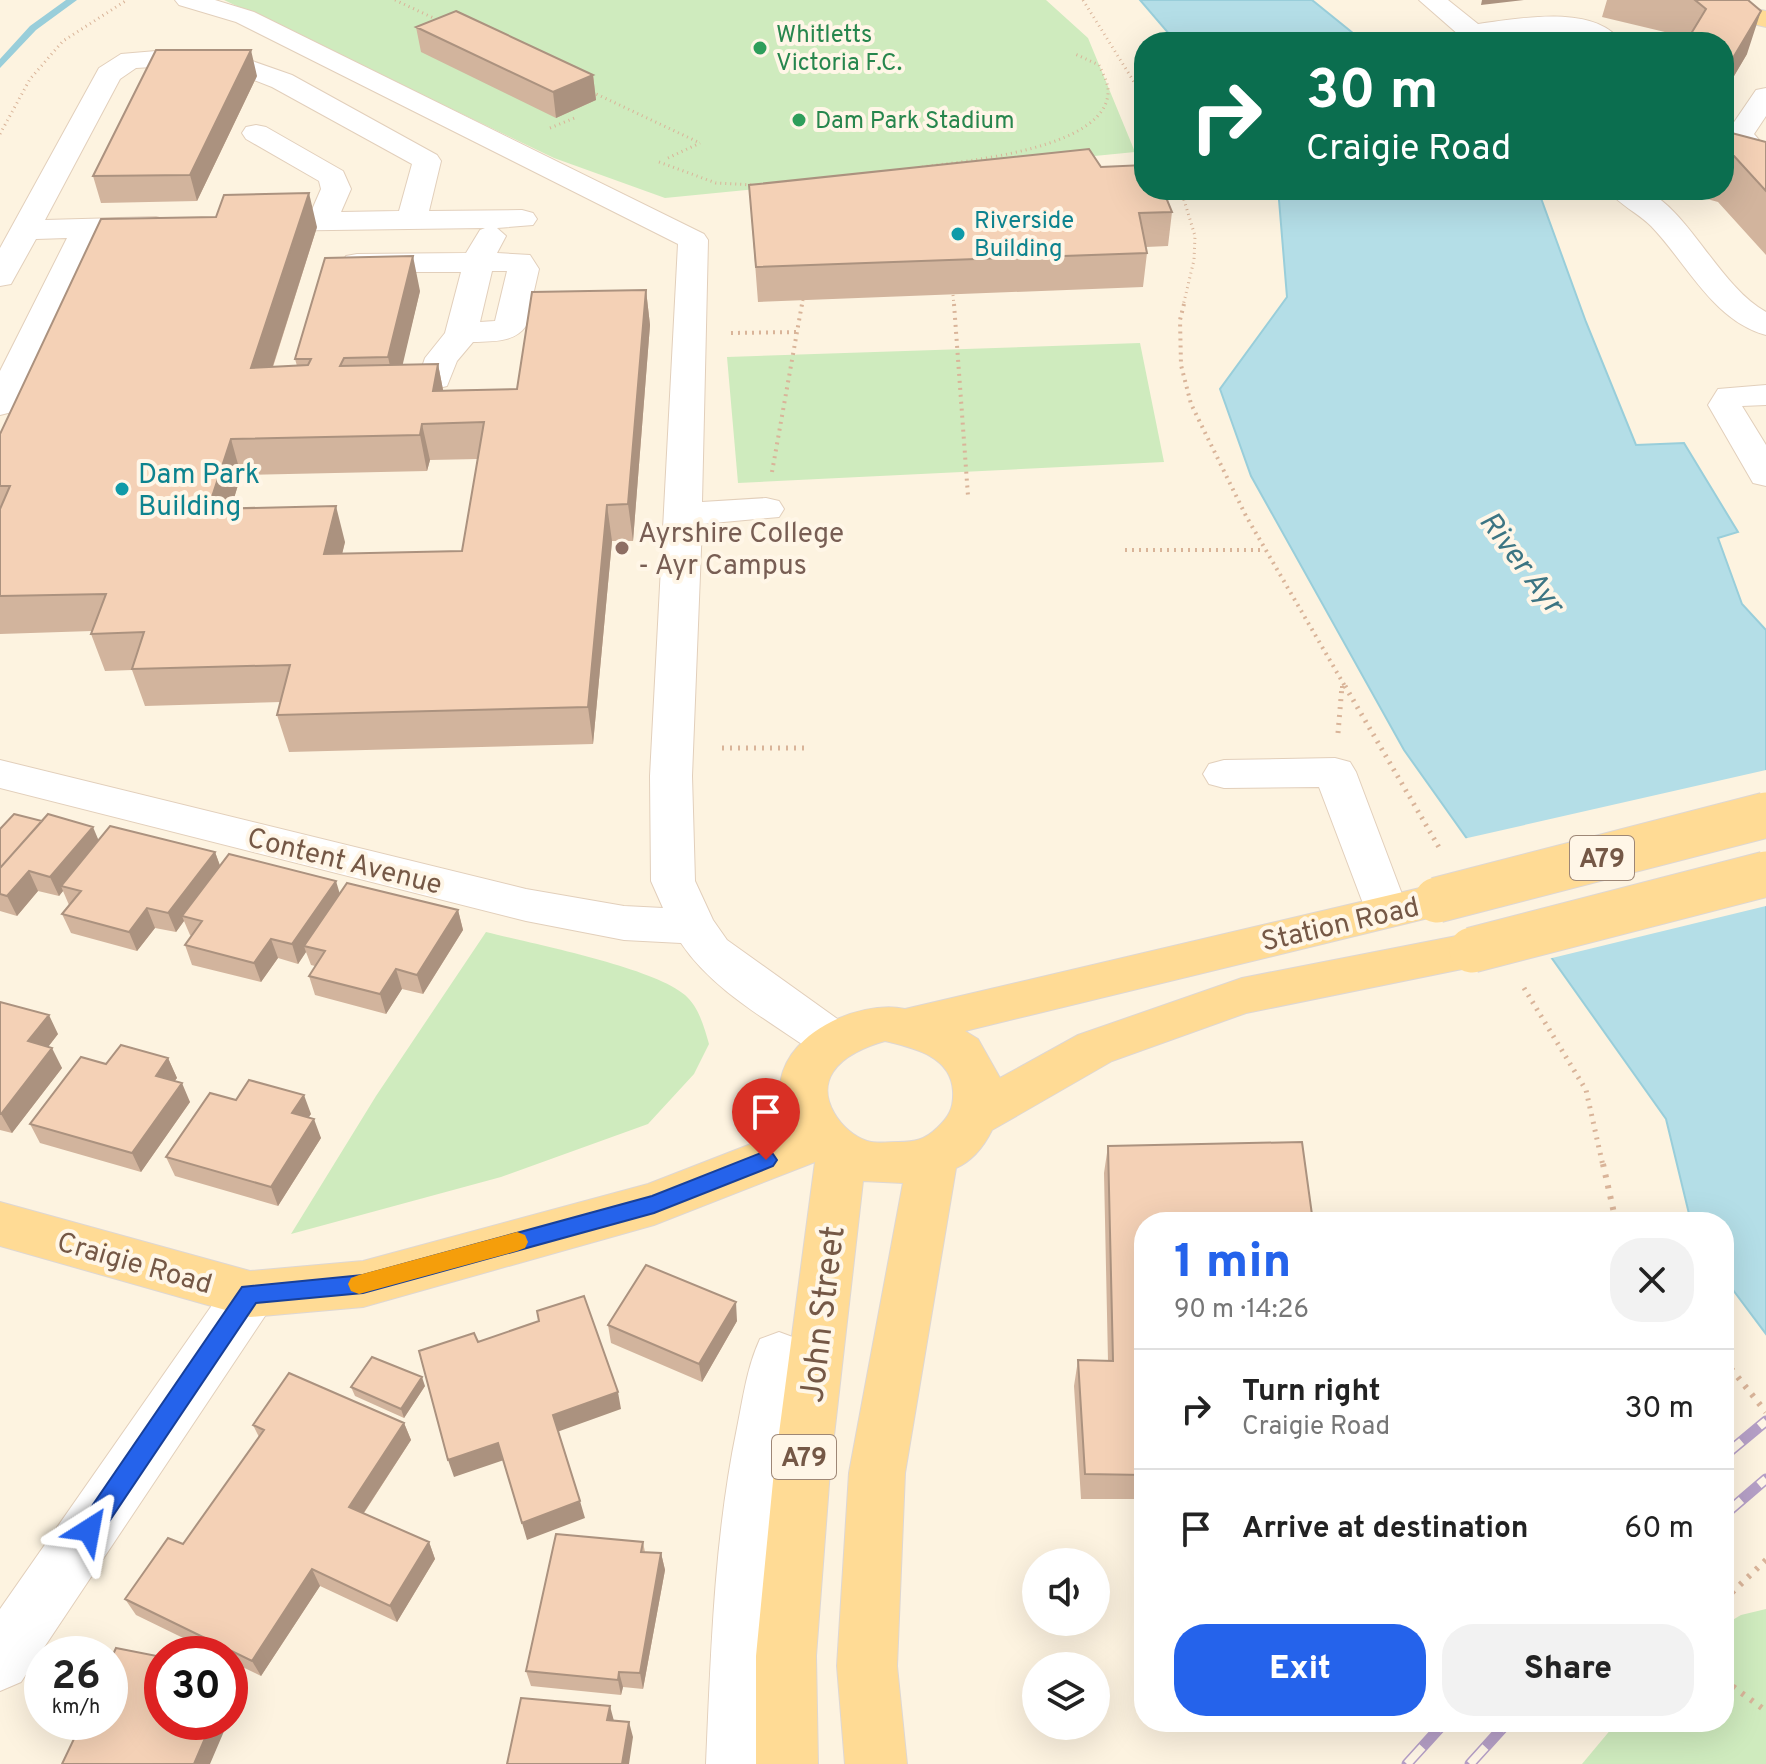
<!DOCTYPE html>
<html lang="en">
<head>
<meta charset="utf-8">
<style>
	body { margin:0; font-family:Overpass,sans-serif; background:#f2f2f2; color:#222; height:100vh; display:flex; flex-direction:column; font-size:30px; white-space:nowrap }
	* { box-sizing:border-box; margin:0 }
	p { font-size:26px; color:#767676 }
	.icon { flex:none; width:44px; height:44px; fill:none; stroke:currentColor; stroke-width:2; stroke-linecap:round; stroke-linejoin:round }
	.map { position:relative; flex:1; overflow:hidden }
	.panel { position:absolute; left:1134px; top:1212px; width:600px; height:520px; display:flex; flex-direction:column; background:#fff; border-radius:32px; box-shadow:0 8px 32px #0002 }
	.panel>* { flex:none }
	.top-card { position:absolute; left:1134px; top:32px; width:600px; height:168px; border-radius:32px; box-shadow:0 8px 32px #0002; background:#0b6e4f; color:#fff; overflow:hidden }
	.fabs { position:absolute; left:1022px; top:1548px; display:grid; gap:16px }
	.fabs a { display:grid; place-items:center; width:88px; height:88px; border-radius:50%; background:#fff; box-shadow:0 8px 32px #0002; font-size:40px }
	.speed { position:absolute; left:24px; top:1636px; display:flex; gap:16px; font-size:40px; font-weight:700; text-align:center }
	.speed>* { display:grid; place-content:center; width:104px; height:104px; border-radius:50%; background:#fff; box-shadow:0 8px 32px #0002; line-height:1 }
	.speed small { font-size:20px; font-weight:400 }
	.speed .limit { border:12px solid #d22; background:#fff; color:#111 }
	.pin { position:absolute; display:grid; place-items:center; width:68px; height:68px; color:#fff; margin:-82px -34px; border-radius:50% 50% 50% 0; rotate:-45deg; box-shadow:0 0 8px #0007 }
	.pin .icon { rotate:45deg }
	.me { position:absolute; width:88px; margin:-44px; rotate:34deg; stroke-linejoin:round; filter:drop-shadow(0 0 6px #0008) }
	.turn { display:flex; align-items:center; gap:28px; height:168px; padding:0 40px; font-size:36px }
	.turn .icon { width:104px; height:104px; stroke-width:2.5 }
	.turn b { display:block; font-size:56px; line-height:68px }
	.round { display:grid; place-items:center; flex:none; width:84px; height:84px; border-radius:32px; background:#f2f2f2 }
	.summary { display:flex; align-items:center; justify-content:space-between; height:136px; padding:0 40px }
	h1 { font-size:48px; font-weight:800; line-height:60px; color:#2563eb }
	.action { display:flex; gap:16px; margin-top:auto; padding:16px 40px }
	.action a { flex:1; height:92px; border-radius:32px; background:#2563eb; color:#fff; font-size:32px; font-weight:800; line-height:92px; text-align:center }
	.action a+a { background:#f2f2f2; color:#222 }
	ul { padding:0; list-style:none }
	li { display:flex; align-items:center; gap:24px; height:120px; padding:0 40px; border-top:2px solid #e0e0e0 }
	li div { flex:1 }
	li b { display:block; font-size:30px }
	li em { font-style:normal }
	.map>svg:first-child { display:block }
	.green { fill:#cfebbe }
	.water { fill:#b4dee7; stroke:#99ceda; stroke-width:2 }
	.pier { fill:#fdf3e0 }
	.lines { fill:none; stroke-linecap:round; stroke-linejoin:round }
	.stream { fill:#99ceda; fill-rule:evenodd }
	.minor-casing { stroke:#e2cfbb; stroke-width:2 }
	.major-casing { stroke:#ded7d3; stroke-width:2 }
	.path-far3 { stroke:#d9b499; stroke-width:3; stroke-dasharray:1 4; stroke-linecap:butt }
	.path-far2 { stroke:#d9b499; stroke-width:4; stroke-dasharray:2 5; stroke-linecap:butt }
	.path-far1 { stroke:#d9b499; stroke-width:5; stroke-dasharray:2 6; stroke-linecap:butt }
	.path { stroke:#d9b499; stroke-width:6; stroke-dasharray:3 8; stroke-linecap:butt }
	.minor { fill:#fff; fill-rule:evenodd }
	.major { fill:#ffdb95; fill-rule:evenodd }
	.rail-casing { stroke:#b59fc6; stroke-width:11 }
	.rail { stroke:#fff6e7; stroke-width:8; stroke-dasharray:23; stroke-linecap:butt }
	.major-bridge-casing { stroke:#ded7d3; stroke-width:47; stroke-linecap:butt }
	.major-bridge { stroke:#ffdb95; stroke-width:45 }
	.wall { fill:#d2b49d; fill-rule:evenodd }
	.shaded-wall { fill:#ab927f }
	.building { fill:#f4d1b6; stroke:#ab927f; stroke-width:2; fill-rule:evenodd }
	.route { fill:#2563eb; stroke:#184099; stroke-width:2 }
	.slow { fill:#f59e0b }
	.leisure-dot { fill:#2e9e5b; stroke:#fff6e7; stroke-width:3 }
	.culture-dot { fill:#0f9aa8; stroke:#fff6e7; stroke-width:3 }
	.education-dot { fill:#8d6e63; stroke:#fff6e7; stroke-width:3 }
	.labels { text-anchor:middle; stroke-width:8; stroke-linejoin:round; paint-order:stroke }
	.far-leisure-label { font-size:24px; fill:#27864d; stroke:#fff6e7; text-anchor:start }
	.far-culture-label { font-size:24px; fill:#0d838f; stroke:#fff6e7; text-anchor:start }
	.shield { fill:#fff6e7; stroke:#9e8776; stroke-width:2 }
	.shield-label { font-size:26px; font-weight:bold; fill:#755846 }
	.culture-label { font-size:28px; fill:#0d838f; stroke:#fff6e7; text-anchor:start }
	.education-label { font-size:28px; fill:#785e54; stroke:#fff6e7; text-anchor:start }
	.street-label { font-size:28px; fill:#755846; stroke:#fff6e7 }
	.water-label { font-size:30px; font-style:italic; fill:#3c7583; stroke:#fff6e7 }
	.near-street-label { font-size:34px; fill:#755846; stroke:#fff6e7 }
</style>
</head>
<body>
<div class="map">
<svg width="1766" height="1764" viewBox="0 0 1766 1764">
	<rect width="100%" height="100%" fill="#fdf3e0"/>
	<path class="green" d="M224,0H1046L1088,38L1135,152L665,198L554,158Z
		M1140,343L1164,462L738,483L727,357Z
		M486,932C533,944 652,967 685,995C699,1007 704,1027 709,1044L694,1074L648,1124L501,1177L291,1234L376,1096Z
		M1766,1609V1764H1582L1617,1722H1724V1625L1741,1615Z"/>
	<path class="water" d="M1140,0H1312L1364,42H1176Z
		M1274,190H1538L1586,322L1636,445L1684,443L1738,532L1718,538L1742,604L1766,630V1334L1724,1278V1222H1691L1666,1119L1404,750L1251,476L1220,389L1287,297L1279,200Z"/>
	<path class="pier" d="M1766,770V906L1548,959L1463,839Z"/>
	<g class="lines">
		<path class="stream" d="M66,0H77L36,30L0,68V59L30,26Z"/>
		<defs>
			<path id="minor" d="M175,0H215L254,12L704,234L708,240L702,502L766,498L779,501L784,509L779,517L702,524L692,776L695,881L713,920L727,940L850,1028L857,1041L850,1054L833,1060L816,1054C770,1021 713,991 681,943L624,940L526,921L0,788V760L526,889L624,906L663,908L651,881L650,776L678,244L236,22L179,5Z
				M1419,0H1448L1478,24C1516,19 1595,3 1621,42H1589L1560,32L1493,38L1496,42H1467Z
				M168,50L235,55L292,75L437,155L441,161L429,211L522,210L533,213L537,219L533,225L497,228L506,236L497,253L530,255L539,269L526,326C514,343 492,341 473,342L457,361L447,386L435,389L423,386L418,379L425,358L445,333L461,272H357L346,270L342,263L346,256L357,254L466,253L480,230L485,228L256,231L245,228L241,222L245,216L311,212L321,189L319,181L246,139L242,133L246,127L256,125L266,127L343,171L351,189L341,212L399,211L412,164L272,87L231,71L168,66L136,68L120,79L45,220L156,217L167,220L171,226L167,232L98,237L17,405L12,412L0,415V371L67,238L36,239L11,284L0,286V248L99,68L121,54ZM492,271H507L495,321L480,322Z
				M1766,88V116L1754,134L1766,148V176L1756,173L1726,134L1756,90Z
				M1608,190C1619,190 1636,187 1646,191C1688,209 1720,287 1766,312V335C1713,321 1686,262 1651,226C1638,213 1618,204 1608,190Z
				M1766,385V405L1742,406L1766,445V486L1753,483L1708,405L1718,389Z
				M1335,758L1350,762L1356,772L1408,910L1402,922L1386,927L1370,922L1319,787L1224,788L1209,784L1203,774L1209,764L1224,760Z
				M250,1271L269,1278L276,1294L269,1310L21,1682L0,1691V1609L231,1278Z
				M779,1332L798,1339L806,1356L789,1447L773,1574L768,1764H706C711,1651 714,1539 737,1428C743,1398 747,1367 760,1339Z"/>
			<path id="major" d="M1668,0H1715L1766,11V27L1672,5Z
				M1437,884L1453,888L1459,900L1453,912L965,1031L978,1039L1000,1078L1078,1035L1242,978L1472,933L1488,938L1495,950L1488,962L1472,967L1246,1013L1112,1061L992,1130C984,1146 972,1161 956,1168L905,1473L897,1666L907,1764H845L837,1666L849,1473L903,1183L863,1181L830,1471L816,1656L818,1764H756V1656L774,1471L815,1162L654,1225L363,1307L250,1317L0,1246V1202L250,1271L363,1261L648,1184L792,1128C787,1117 781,1106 780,1093C777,1036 858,999 905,1009ZM885,1041C914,1048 951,1056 953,1091C954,1108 949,1117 937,1128C925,1140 914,1142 898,1142C888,1142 877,1144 867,1141C842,1133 816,1098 833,1072C843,1056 867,1046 885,1041Z"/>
		</defs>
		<use href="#minor" class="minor-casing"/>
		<use href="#major" class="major-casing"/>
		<path class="path-far3" d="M395,0L442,22
			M1083,0L1144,98
			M592,92L700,143
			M550,128L577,117
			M0,134L30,79L63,41L127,0
			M668,158L700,143
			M659,162L716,183L753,185
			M922,167C964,161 1113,149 1108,88C1107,81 1102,72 1099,65L1075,54
			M1181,190L1195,236L1194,260L1183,306
			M953,295L954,306
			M802,306L803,300"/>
		<path class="path-far2" d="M954,304L968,496
			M1184,304L1180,320L1181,365L1191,404L1246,516L1346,688
			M731,333L798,332
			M772,472L802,304
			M1125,550H1265
			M1342,688V683"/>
		<path class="path-far1" d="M1345,686L1440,849
			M1338,733L1342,686
			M722,748H805
			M1524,988L1586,1090L1603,1166"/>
		<path class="path" d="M1603,1164L1616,1222
			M1724,1360L1766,1412
			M1724,1600L1766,1560
			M1724,1680L1766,1711"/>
		<use href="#minor" class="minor"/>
		<use href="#major" class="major"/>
		<defs>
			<path id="rail" d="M1724,1456L1766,1421
				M1724,1515L1766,1479
				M1407,1764L1445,1722
				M1470,1764L1508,1722"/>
		</defs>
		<use href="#rail" class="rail-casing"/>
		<use href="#rail" class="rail"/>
		<defs>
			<path id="major-bridge" d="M1437,900L1766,815
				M1472,950L1766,874"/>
		</defs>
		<use href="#major-bridge" class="major-bridge-casing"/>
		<use href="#major-bridge" class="major-bridge"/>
	</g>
	<path class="wall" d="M1607,0H1748L1747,54L1724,93V42H1680L1669,33L1602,17Z
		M416,27L593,75L596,100L556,118L421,52Z
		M257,76L197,201L101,203L93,176Z
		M1724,131L1766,142V255L1718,202L1675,190H1724Z
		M1101,167L1172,212L1168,246L1146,247L1147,253L1143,287L758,302L749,185Z
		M317,227L273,367L297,366L295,359L420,291L402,364H438L443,390L517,389L646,290L650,325L633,541H612L593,744L289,752L277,715L281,702L145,706L132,670L105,671L91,634L92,631L0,634V434ZM478,459L462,551L342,554L345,542L231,508L241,475L427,471L430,460Z
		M0,829L215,852L220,866L340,894L458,910L463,930L423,994L402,989L386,1014L315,995L309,976L315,966L311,965L306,952L298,964L278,958L261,982L192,965L185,945L192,936L190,935L184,921L176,932L155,928L137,951L71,933L62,914L69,905L63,891L59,896L38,891L17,916L0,911Z
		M0,1002L58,1034L48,1047L62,1068L12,1133L0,1130Z
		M168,1058L177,1078L174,1081L190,1102L141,1172L40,1143L30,1124L106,1064Z
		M236,1100L311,1114L308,1117L321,1138L278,1206L175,1176L166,1157Z
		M1108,1146L1144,1222V1499H1081L1074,1386L1078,1360L1108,1361L1104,1173Z
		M737,1321L702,1382L611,1343L608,1325Z
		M425,1386L404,1418L355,1396L351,1387Z
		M404,1423L411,1440L364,1513L429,1542L435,1559L397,1622L320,1586L261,1676L230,1661V1654H216L136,1615L125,1599L183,1544L259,1437L253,1425Z
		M643,1542L645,1552L661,1553L665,1570L643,1689L623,1687L621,1695L531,1686L526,1671Z"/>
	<path class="shaded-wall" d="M1482,0H1524L1481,5Z
		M1761,11L1747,54L1724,93V73Z
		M251,50L257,76L197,201L190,175Z
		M593,75L596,100L556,118L553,92Z
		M309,193L317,227L261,403L251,368Z
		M413,256L420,291L396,393L388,357Z
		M646,290L650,325L633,541L628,504Z
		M438,364L445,400L433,391Z
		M422,424L430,460L427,471L420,435Z
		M231,439L241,475L220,545L208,509Z
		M607,505L612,541L593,744L588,707Z
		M336,506L345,542L333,591L324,554Z
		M93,827L101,846L61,886L63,891L59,896L50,877Z
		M215,852L222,871L182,916L184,921L176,932L168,913Z
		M29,871L38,891L17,916L7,896Z
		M336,881L342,901L304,946L306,952L298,964L292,944Z
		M147,908L155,928L137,951L129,932Z
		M458,910L463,930L423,994L417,975Z
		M271,939L278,958L261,982L254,963Z
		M396,969L402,989L386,1014L380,994Z
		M49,1015L58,1034L38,1060L28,1041Z
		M52,1048L62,1068L12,1133L1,1114Z
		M168,1058L177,1078L164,1095L156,1076Z
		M182,1083L190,1102L141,1172L132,1153Z
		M304,1095L311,1114L299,1132L292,1113Z
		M314,1119L321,1138L278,1206L271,1187Z
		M736,1302L737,1321L702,1382L699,1364Z
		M422,1377L425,1386L404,1418L401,1409Z
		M618,1392L621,1409L557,1432L553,1415Z
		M404,1423L411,1440L357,1523L349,1507Z
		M498,1443L504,1460L454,1477L448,1460Z
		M580,1501L585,1518L527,1540L522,1523Z
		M429,1542L435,1559L397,1622L390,1606Z
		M661,1553L665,1570L643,1689L640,1673Z
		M312,1569L320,1586L261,1676L252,1661Z
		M233,1672L242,1687L230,1717V1678Z
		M619,1672L623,1687L621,1695L618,1680Z
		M610,1706L614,1721L607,1720Z
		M212,1722H228L210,1764H194Z
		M629,1722L633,1737L629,1764H622Z"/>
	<path class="building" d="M1695,0H1748L1761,11L1724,73V42H1686L1706,9Z
		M456,11L593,75L553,92L416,27Z
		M156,50H251L190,175L93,176Z
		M1724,131L1766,142V191L1734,156L1724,154Z
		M1089,149L1101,167L1144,165V190H1163L1172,212L1139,213L1147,253L756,267L749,185Z
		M309,193L251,368L308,365L311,359H295L325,258L413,256L388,357L344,358L340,366L438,364L433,391L517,389L532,292L646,290L628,504L607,505L588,707L277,715L290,665L132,669L144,632L91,634L106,594L0,596V509L10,486H0V434L101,219L216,217L224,195ZM484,422L462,551L324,554L336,506L208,509L231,439L420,435L422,424Z
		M14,814L42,821L0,868V829Z
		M48,814L93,827L50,877L29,871L7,896L0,894V868Z
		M110,826L215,852L168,913L147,908L129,932L62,914L81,891L61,886Z
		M229,854L336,881L292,944L271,939L254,963L185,945L202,921L182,916Z
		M347,883L458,910L417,975L396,969L380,994L309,976L325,951L304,946Z
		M0,1002L49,1015L28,1041L52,1048L1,1114H0Z
		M121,1045L168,1058L156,1076L182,1083L132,1153L30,1124L81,1057L106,1064Z
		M249,1080L304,1095L292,1113L314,1119L271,1187L166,1157L210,1093L236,1100Z
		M1302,1142L1313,1222H1144V1475L1085,1474L1078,1360L1113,1361L1108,1146Z
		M646,1265L736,1302L699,1364L608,1325Z
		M584,1296L618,1392L553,1415L580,1501L522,1523L498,1443L448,1460L419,1351L474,1333L478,1342L539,1321L537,1311Z
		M372,1357L422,1377L401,1409L351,1387Z
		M289,1373L404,1423L349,1507L429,1542L390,1606L312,1569L252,1661L125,1599L168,1538L183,1544L264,1430L253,1425Z
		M556,1534L643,1542L641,1552L661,1553L640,1673L619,1672L618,1680L526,1671Z
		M116,1648L162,1657V1722H212L194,1764H62L82,1722H110V1661Z
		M521,1698L610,1706L607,1720L629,1722L622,1764H507Z"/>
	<path class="route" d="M766,1151L773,1154L777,1160L773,1166L654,1213L363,1293L256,1303L98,1538L89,1541L81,1538L77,1530L81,1522L242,1287L363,1275L652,1196Z"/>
	<path class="slow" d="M517,1232L525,1235L528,1242L525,1248L517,1251L359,1294L351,1291L348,1284L351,1278L359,1275Z"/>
	<g class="leisure-dot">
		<circle cx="760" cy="48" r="8"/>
		<circle cx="799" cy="120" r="8"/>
	</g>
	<g class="culture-dot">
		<circle cx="958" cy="234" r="8"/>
		<circle cx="122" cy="489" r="8"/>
	</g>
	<circle class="education-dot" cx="622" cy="548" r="8"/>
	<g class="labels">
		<g class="far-leisure-label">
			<text x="776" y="42">Whitletts<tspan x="776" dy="28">Victoria F.C.</tspan></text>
			<text x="815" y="128">Dam Park Stadium</text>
		</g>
		<g class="far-culture-label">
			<text x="974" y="228">Riverside<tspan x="974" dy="28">Building</tspan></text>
		</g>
		<g class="shield">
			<rect x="1570" y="836" width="64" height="44" rx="6"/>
			<rect x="772" y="1435" width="64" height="44" rx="6"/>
		</g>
		<g class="shield-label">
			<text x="1602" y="867">A79</text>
			<text x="804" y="1466">A79</text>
		</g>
		<g class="culture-label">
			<text x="138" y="483">Dam Park<tspan x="138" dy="32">Building</tspan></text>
		</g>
		<g class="education-label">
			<text x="638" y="542">Ayrshire College<tspan x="638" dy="32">- Ayr Campus</tspan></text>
		</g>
		<g class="street-label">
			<text transform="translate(345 860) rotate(14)" y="10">Content Avenue</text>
			<text transform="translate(1340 923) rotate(-13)" y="10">Station Road</text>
			<text transform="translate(135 1262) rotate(16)" y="10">Craigie Road</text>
		</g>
		<g class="water-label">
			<text transform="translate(1522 562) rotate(53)" y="10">River Ayr</text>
		</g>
		<g class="near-street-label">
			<text transform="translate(821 1314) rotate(-83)" y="12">John Street</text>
		</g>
	</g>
</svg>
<div class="fabs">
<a><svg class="icon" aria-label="sound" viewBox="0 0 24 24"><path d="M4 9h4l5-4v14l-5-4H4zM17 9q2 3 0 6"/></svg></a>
<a><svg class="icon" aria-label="layers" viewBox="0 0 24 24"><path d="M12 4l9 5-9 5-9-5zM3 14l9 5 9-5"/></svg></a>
</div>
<div class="speed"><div>26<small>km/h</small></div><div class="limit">30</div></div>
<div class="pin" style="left:766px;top:1160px;background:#d93025"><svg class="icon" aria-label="arrive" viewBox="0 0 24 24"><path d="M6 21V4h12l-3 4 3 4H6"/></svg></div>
<svg class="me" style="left:89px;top:1530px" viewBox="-20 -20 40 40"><path d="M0-17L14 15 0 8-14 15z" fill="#2563eb" stroke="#fff" stroke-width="4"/></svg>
<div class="top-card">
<div class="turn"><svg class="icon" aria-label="right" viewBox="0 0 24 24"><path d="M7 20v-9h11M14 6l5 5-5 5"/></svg><div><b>30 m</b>Craigie Road</div></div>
</div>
<section class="panel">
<div class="summary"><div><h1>1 min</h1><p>90 m · 14:26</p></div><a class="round"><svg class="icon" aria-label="close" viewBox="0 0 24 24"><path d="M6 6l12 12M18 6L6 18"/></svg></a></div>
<ul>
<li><svg class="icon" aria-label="right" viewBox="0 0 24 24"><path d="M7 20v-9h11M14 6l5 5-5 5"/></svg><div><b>Turn right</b><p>Craigie Road</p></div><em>30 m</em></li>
<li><svg class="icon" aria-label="arrive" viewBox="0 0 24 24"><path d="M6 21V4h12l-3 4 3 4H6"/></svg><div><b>Arrive at destination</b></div><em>60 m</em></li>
</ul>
<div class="action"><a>Exit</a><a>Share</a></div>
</section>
</div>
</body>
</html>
